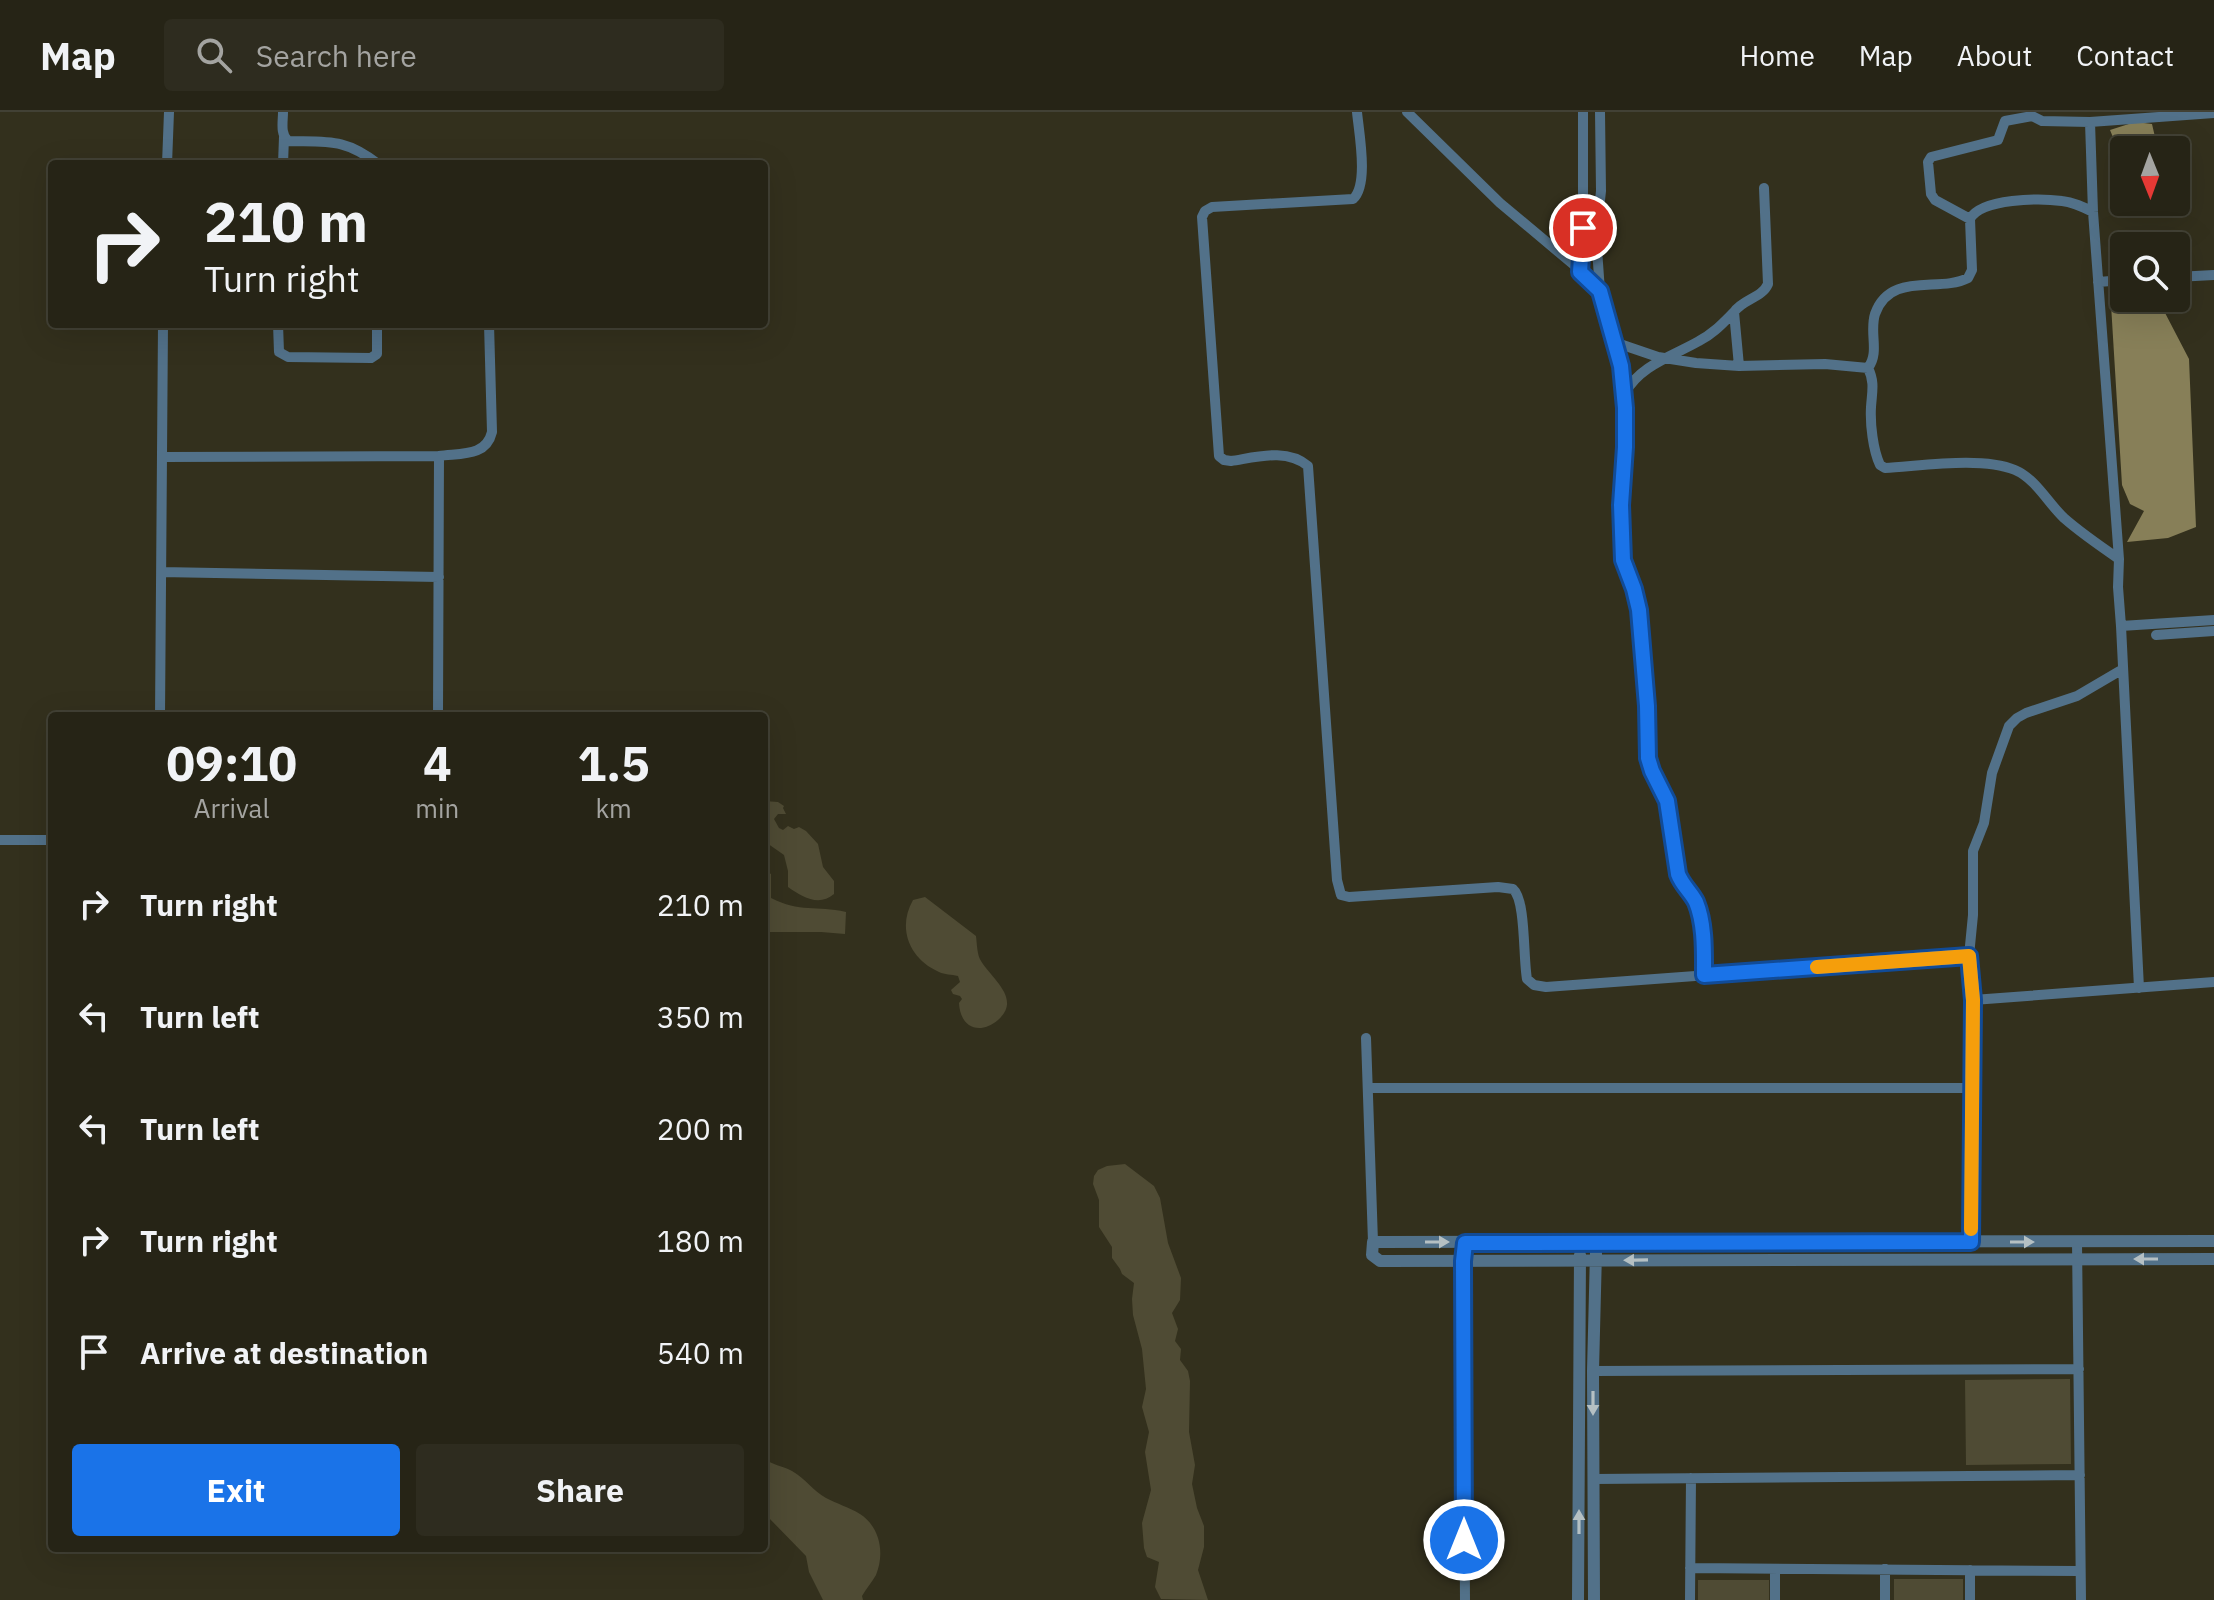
<!DOCTYPE html>
<html lang="en">
<head>
<meta charset="utf-8">
<style>
	body { margin:0; font-family:"IBM Plex Sans",sans-serif; background:#2e2c1f; color:#f1f3f6; height:100vh; display:flex; flex-direction:column; font-size:30px; white-space:nowrap }
	* { box-sizing:border-box; margin:0 }
	p { font-size:26px; color:#a4a4a1 }
	.icon { flex:none; width:44px; height:44px; fill:none; stroke:currentColor; stroke-width:2; stroke-linecap:round; stroke-linejoin:round }
	.map { position:relative; flex:1; overflow:hidden }
	.drawer { position:absolute; left:48px; top:600px; width:720px; height:840px; display:flex; flex-direction:column; background:#262416; border-radius:8px; box-shadow:0 8px 32px #0002,0 0 0 2px #424135 }
	.drawer>* { flex:none }
	.top-card { position:absolute; left:48px; top:48px; width:720px; height:168px; border-radius:8px; box-shadow:0 8px 32px #0002,0 0 0 2px #424135; background:#262416; color:#f1f3f6; overflow:hidden }
	.needle { width:52px; rotate:179deg }
	.buttons { position:absolute; left:2110px; top:24px; display:grid; gap:16px }
	.buttons a { display:grid; place-items:center; width:80px; height:80px; border-radius:8px; background:#262416; box-shadow:0 8px 32px #0002,0 0 0 2px #424135; font-size:40px }
	.pin { position:absolute; display:grid; place-items:center; width:68px; height:68px; color:#fff; margin:-34px; border:4px solid #fff; border-radius:50%; box-shadow:0 2px 8px #0007 }
	.me { position:absolute; width:88px; margin:-44px; rotate:0deg; stroke-linejoin:round; filter:drop-shadow(0 0 6px #0008) }
	.turn { display:flex; align-items:center; gap:28px; height:168px; padding:0 24px; font-size:36px }
	.turn .icon { width:104px; height:104px; stroke-width:2.5 }
	.turn b { display:block; font-size:56px; line-height:68px }
	.eta { display:flex; justify-content:space-evenly; align-items:center; height:136px; text-align:center }
	.eta b { font-size:48px; font-weight:700; line-height:56px }
	.button { display:flex; gap:16px; margin-top:auto; padding:16px 24px }
	.button a { flex:1; height:92px; border-radius:8px; background:#1a73e8; color:#fff; font-size:32px; font-weight:700; line-height:92px; text-align:center }
	.button a+a { background:#2e2c1f; color:#f1f3f6 }
	ul { padding:0; list-style:none }
	li { display:flex; align-items:center; gap:24px; height:112px; padding:0 24px }
	li div { flex:1 }
	li b { display:block; font-size:30px }
	li em { font-style:normal }
	header { display:flex; align-items:center; gap:48px; box-sizing:border-box; height:112px; padding:0 40px; background:#262416; border-bottom:2px solid #424135 }
	header strong { font-size:38px }
	nav { display:flex; gap:44px; margin-inline-start:auto; font-size:28px }
	.search { width:560px; height:72px; background:#2e2c1f; display:flex; align-items:center; gap:20px; box-sizing:border-box; padding:0 28px; border-radius:8px; color:#a4a4a1; font-size:30px }
	.map>svg:first-child { display:block }
	.green { fill:#4f4b34 }
	.water { fill:#877f58 }
	.lines { fill:none; stroke-linecap:round; stroke-linejoin:round }
	.minor { stroke:#527189; stroke-width:10 }
	.tertiary { stroke:#527189; stroke-width:12 }
	.oneway { fill:#b5c0c3 }
	.route-casing { stroke:#114b97; stroke-width:20 }
	.route { stroke:#1a73e8; stroke-width:14 }
	.slow { stroke:#f59e0b; stroke-width:14 }
</style>
</head>
<body>
<header>
<strong>Map</strong>
<div class="search"><svg class="icon" aria-label="search" viewBox="0 0 24 24"><circle cx="10" cy="10" r="6"/><path d="M15 15l6 6"/></svg>Search here</div>
<nav><a>Home</a><a>Map</a><a>About</a><a>Contact</a></nav>
</header>
<div class="map">
<svg width="2214" height="1488" viewBox="0 0 2214 1488">
	<rect width="100%" height="100%" fill="#33301d"/>
	<path class="green" d="M764,689L778,690L784,694L783,696L786,702H778L774,707L779,716L783,718L788,714L794,717L799,715L806,719L818,732L823,755L834,769V782C819,795 802,785 788,775V759L784,743L764,729Z
		M764,758L771,762V786C800,801 816,793 846,800L845,822L821,820H764Z
		M925,785L976,824C977,832 977,843 981,849C992,867 1022,887 998,908C979,924 960,915 959,891L962,887L960,884L953,882L951,878L960,870L958,864C951,862 945,863 939,860C909,847 897,816 913,788Z
		M1125,1052L1154,1074L1160,1086L1168,1131L1181,1166L1180,1188L1172,1201L1178,1217L1175,1229L1181,1237L1180,1248L1188,1259L1190,1269L1189,1320L1195,1353L1192,1372L1197,1396L1204,1414V1435L1198,1458L1208,1488L1161,1487L1155,1475L1159,1450L1147,1445L1144,1436L1142,1411L1151,1378L1145,1340L1149,1320L1142,1295L1146,1277L1142,1237L1133,1203L1132,1187L1134,1171L1122,1162L1120,1157L1112,1146V1135L1099,1115V1088L1093,1072L1094,1064L1098,1058L1107,1054Z
		M2070,1267L2071,1352L1966,1353L1965,1268Z
		M764,1346C771,1353 783,1354 792,1359C805,1366 813,1379 826,1386C837,1392 849,1395 860,1402C880,1415 885,1441 876,1463C872,1470 866,1477 862,1484L863,1488H823L809,1460L806,1444L768,1405L764,1385Z
		M1894,1467H1963V1488H1894Z
		M1698,1468H1769V1488H1698Z"/>
	<path class="water" d="M2135,10L2152,12L2158,38H2124V52L2110,18Z
		M2110,176L2124,182V186H2134L2163,197L2189,247L2196,415L2168,426L2127,430L2144,399L2130,392L2122,373Z"/>
	<g class="lines">
		<path class="minor" d="M283,0C283,10 280,22 288,29C328,30 345,26 378,52
			M1357,0C1359,21 1369,73 1353,87L1212,95L1205,99L1202,105L1219,344L1224,348L1231,349C1257,345 1287,336 1308,354L1337,768L1341,783L1349,785L1498,775L1513,777C1526,788 1523,846 1527,867L1534,873L1546,875L1969,844L1973,888L1971,1130
			M1407,0L1500,91L1580,158
			M1583,0V116L1580,160L1600,179L1621,254L1625,296V335L1621,393L1623,448L1634,477L1639,498V524L1647,594L1648,646L1652,659L1667,689L1678,762C1682,773 1691,780 1696,790C1705,812 1704,840 1704,863
			M2090,10L2214,1
			M167,52L169,0
			M283,52L284,25
			M1764,76L1768,172C1762,186 1743,187 1734,200L1739,254L1825,252L1868,256
			M2093,100C2083,95 2073,90 2062,89C2041,86 1981,86 1970,107L1972,158L1968,166C1939,181 1890,159 1875,202C1869,221 1880,240 1868,256C1875,270 1872,280 1871,295C1870,312 1873,338 1880,353L1885,356C1921,354 1982,344 2015,358C2036,367 2048,391 2064,406C2081,421 2100,434 2119,447
			M1970,107L1935,88L1931,82L1928,50L1931,45L1998,28L2005,9L2032,4L2042,9L2090,10L2093,100L2119,447L2118,475L2121,514L2139,876
			M2176,165L2214,163
			M2098,170L2124,168
			M1600,179L1597,137V116L1601,79L1600,0
			M278,212L279,240L288,245L371,246L377,242V212
			M1614,230L1658,245L1696,251L1739,254
			M1625,281C1640,253 1673,244 1699,229C1713,222 1723,211 1734,200
			M162,345L439,344
			M161,460L439,465
			M2121,514L2214,508
			M2156,523L2214,519
			M160,604L163,212
			M438,604L439,344C461,341 486,345 492,320L489,212
			M0,728H52
			M1969,844L1973,803V739L1984,711L1992,661L2009,614L2017,606L2026,601L2077,584L2123,557
			M1973,888L2214,870
			M1366,926L1373,1130
			M1368,976H1972
			M2077,1130L2081,1488
			M1593,1259L2079,1257
			M1594,1367L2080,1363
			M1690,1456L2080,1459
			M1775,1457V1488
			M1970,1458V1488
			M1465,1488L1463,1149L1465,1131
			M1690,1488L1691,1366
			M1885,1488V1457"/>
		<path class="tertiary" d="M2214,1129L1373,1130L1372,1143L1380,1149L2214,1147
			M1578,1488L1580,1143
			M1594,1488L1593,1259L1596,1140"/>
	</g>
	<defs><path id="oneway-solid" d="M-6-.8H1V-3.2L6.5 0L1 3.2V.8H-6Z" transform="scale(2)"/></defs>
	<g class="oneway">
		<use href="#oneway-solid" transform="translate(1437 1130)"/>
		<use href="#oneway-solid" transform="translate(2022 1130)"/>
		<use href="#oneway-solid" transform="translate(2146 1147) rotate(-180)"/>
		<use href="#oneway-solid" transform="translate(1636 1148) rotate(179)"/>
		<use href="#oneway-solid" transform="translate(1593 1291) rotate(90)"/>
		<use href="#oneway-solid" transform="translate(1579 1410) rotate(-90)"/>
	</g>
	<g class="lines">
		<defs>
			<path id="route" d="M1464,1428L1463,1149L1465,1131L1971,1130L1973,888L1969,844L1704,863C1704,840 1705,812 1696,790C1691,780 1682,773 1678,762L1667,689L1652,659L1648,646L1647,594L1639,498L1634,477L1623,448L1621,393L1625,335V296L1621,254L1600,179L1580,160L1583,116"/>
		</defs>
		<use href="#route" class="route-casing"/>
		<use href="#route" class="route"/>
		<path class="slow" d="M1817,855L1969,844L1973,888L1971,1117"/>
	</g>
</svg>
<div class="buttons">
<a><svg class="needle" viewBox="-14 -14 28 28"><path d="M0-13l5 13h-10z" fill="#e53935"/><path d="M0 13l5-13h-10z" fill="#a4a4a1"/></svg></a>
<a><svg class="icon" aria-label="search" viewBox="0 0 24 24"><circle cx="10" cy="10" r="6"/><path d="M15 15l6 6"/></svg></a>
</div>
<div class="pin" style="left:1583px;top:116px;background:#d93025"><svg class="icon" aria-label="arrive" viewBox="0 0 24 24"><path d="M6 21V4h12l-3 4 3 4H6"/></svg></div>
<svg class="me" style="left:1464px;top:1428px" viewBox="-20 -20 40 40"><circle r="17" fill="#1a73e8" stroke="#fff" stroke-width="3"/><path d="M0-11L8 9 0 5-8 9z" fill="#fff"/></svg>
<div class="top-card">
<div class="turn"><svg class="icon" aria-label="right" viewBox="0 0 24 24"><path d="M7 20v-9h11M14 6l5 5-5 5"/></svg><div><b>210 m</b>Turn right</div></div>
</div>
<section class="drawer">
<div class="eta">
<div><b>09:10</b><p>Arrival</p></div>
<div><b>4</b><p>min</p></div>
<div><b>1.5</b><p>km</p></div>
</div>
<ul>
<li><svg class="icon" aria-label="right" viewBox="0 0 24 24"><path d="M7 20v-9h11M14 6l5 5-5 5"/></svg><div><b>Turn right</b></div><em>210 m</em></li>
<li><svg class="icon" aria-label="left" viewBox="0 0 24 24"><path d="M17 20v-9H6M10 6l-5 5 5 5"/></svg><div><b>Turn left</b></div><em>350 m</em></li>
<li><svg class="icon" aria-label="left" viewBox="0 0 24 24"><path d="M17 20v-9H6M10 6l-5 5 5 5"/></svg><div><b>Turn left</b></div><em>200 m</em></li>
<li><svg class="icon" aria-label="right" viewBox="0 0 24 24"><path d="M7 20v-9h11M14 6l5 5-5 5"/></svg><div><b>Turn right</b></div><em>180 m</em></li>
<li><svg class="icon" aria-label="arrive" viewBox="0 0 24 24"><path d="M6 21V4h12l-3 4 3 4H6"/></svg><div><b>Arrive at destination</b></div><em>540 m</em></li>
</ul>
<div class="button"><a>Exit</a><a>Share</a></div>
</section>
</div>
</body>
</html>
